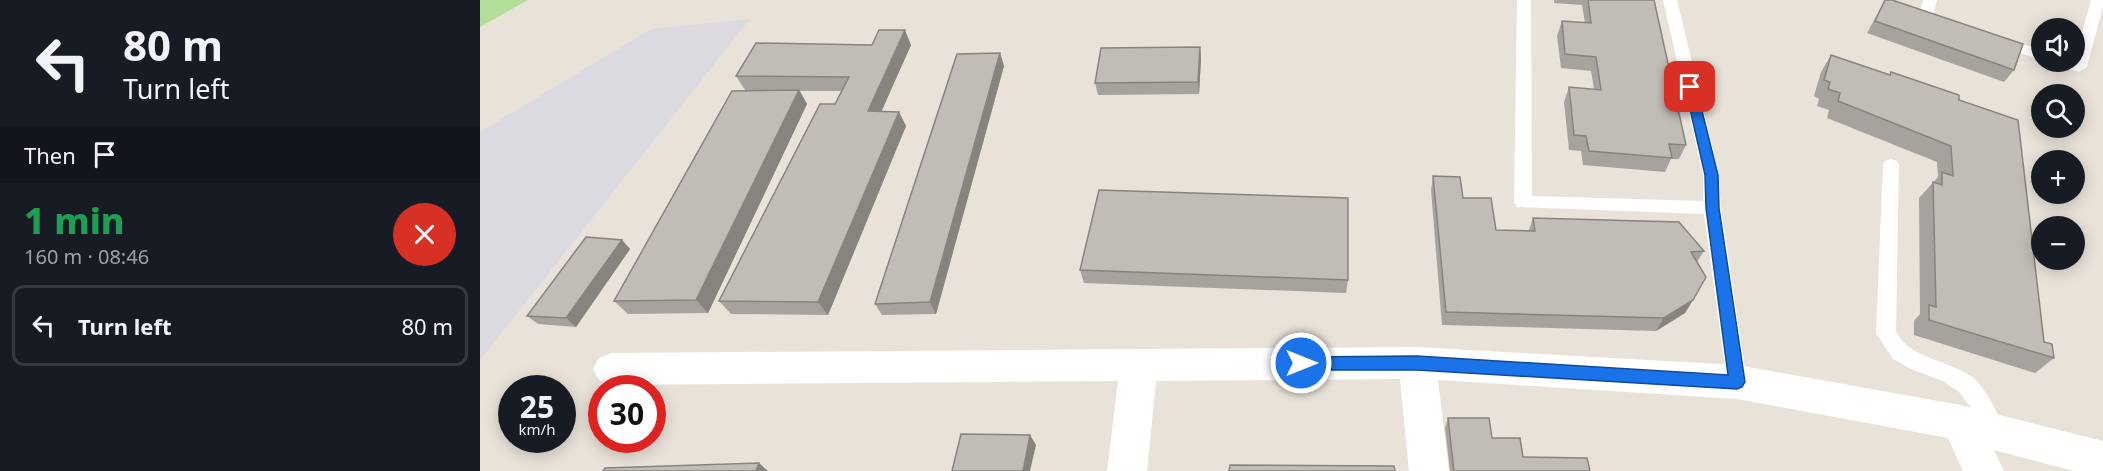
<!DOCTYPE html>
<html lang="en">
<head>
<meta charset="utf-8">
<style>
	body { margin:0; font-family:"Noto Sans",sans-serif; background:#20242c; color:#f1f3f6; height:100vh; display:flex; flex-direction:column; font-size:22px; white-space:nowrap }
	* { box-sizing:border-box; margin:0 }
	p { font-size:20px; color:#9ea1a6 }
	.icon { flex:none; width:33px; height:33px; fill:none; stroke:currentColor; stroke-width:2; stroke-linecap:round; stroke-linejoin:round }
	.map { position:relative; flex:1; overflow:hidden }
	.sheet { display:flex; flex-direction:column; background:#171b24; width:480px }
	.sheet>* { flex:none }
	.top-card { background:#171b24; color:#f1f3f6; overflow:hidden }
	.fabs { position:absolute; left:1551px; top:18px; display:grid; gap:12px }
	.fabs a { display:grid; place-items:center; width:54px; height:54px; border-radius:50%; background:#171b24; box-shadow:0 3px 15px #0003; font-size:30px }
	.speed { position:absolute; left:18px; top:375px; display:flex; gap:12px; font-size:30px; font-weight:700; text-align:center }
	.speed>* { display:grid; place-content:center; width:78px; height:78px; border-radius:50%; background:#171b24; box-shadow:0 3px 15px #0003; line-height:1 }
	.speed small { font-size:15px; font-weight:400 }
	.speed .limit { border:9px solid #d22; background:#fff; color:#111 }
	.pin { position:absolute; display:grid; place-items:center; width:51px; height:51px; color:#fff; margin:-26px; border-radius:12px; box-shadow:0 3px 9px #0006 }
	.me { position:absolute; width:66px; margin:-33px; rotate:90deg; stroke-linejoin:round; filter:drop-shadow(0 0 4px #0008) }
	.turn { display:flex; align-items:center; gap:21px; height:126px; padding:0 24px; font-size:27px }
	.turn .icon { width:78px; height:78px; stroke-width:2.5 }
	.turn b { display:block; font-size:42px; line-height:51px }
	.then { display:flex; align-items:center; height:57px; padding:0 24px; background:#0003; gap:12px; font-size:22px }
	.round { display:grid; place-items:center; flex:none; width:63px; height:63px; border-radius:32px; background:#20242c }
	.headline { display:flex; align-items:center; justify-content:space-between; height:102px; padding:0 24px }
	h1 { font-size:36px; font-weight:800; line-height:45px; color:#1e9e55 }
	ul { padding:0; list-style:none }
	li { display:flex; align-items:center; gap:18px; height:81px; margin:0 12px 9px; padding:0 12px; border:3px solid #363941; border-radius:12px }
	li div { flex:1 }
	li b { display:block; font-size:22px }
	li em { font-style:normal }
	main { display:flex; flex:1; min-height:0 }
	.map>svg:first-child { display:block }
	.industrial { fill:#dbdae1 }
	.green { fill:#b2de97 }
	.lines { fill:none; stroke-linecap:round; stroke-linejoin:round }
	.service { fill:#fff; fill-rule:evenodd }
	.minor { fill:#fff; fill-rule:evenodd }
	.wall { fill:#a6a29d }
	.shaded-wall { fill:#87847f }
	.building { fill:#c1bcb6; stroke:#87847f; stroke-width:1.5 }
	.route { fill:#1a73e8; stroke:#114b97; stroke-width:1.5 }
</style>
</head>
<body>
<main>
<section class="sheet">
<div class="top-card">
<div class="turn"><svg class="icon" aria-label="left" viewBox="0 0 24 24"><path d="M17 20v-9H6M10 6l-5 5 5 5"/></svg><div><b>80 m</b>Turn left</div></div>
<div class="then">Then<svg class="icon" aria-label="arrive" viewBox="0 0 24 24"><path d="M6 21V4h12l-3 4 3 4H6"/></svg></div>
</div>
<div class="headline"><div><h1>1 min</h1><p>160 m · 08:46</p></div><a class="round" style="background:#d93025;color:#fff"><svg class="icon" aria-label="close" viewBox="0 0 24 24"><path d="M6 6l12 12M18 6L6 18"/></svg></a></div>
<ul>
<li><svg class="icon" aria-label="left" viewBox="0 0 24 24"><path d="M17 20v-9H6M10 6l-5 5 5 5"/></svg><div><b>Turn left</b></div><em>80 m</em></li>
</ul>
</section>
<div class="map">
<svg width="1623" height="471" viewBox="0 0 1623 471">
	<rect width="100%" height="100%" fill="#e9e2d9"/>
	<path class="industrial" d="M270,19L0,360V132L171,29Z"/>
	<path class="green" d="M0,0H48L0,27Z"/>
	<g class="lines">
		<path class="service" d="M1037,0H1051L1052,196L1223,201V175L1183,0H1197L1239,175L1241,208L1267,382L1264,388L1257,391L1250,388L1247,382L1224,214L1037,207L1034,202Z
			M1443,0H1457L1453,16L1467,21L1469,24L1467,27L1462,29L1440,21L1438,18Z
			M1611,0H1623V7L1607,67L1599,72L1576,65L1574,62H1594Z
			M1517,36L1562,50V60L1512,44L1510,41L1512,38Z
			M1411,159L1417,161L1419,165L1416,332C1432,360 1466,359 1491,376C1507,389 1517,413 1526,431L1523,438L1515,441L1507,438L1493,410L1479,392L1463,381L1431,369L1413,359L1396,333L1403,165L1405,161Z"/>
		<path class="minor" d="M937,347L1257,365L1480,405L1623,441V471H1594L1514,450L1524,471H1483L1468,438L1257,399L958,380L969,471H929L920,379L676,381L667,471H627L638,381L132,385L119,380L113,369L119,358L132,353Z"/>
	</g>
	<path class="wall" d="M1074,0H1174L1206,145L1199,159H1191L1185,172L1103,165L1101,151L1089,150L1084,102L1089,87L1114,89L1111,71L1081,68L1077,36L1082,21L1105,23L1102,5L1074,3Z
		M1405,0L1534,70L1524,82L1387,33Z
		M431,45L401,111L419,112L426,126L348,315L251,314L239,301L355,104L361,91H320L327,104L228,313L148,314L134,301L265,90L256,76Z
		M720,47L721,59L719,94L618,95L615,83Z
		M520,53L524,66L456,314L402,315L395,304Z
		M1351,55L1409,75L1411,72L1479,100L1564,342L1574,358L1555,373L1434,335V321L1440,314L1439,198L1458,177L1457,162L1347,118L1349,110L1337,106L1339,99L1334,96L1341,72Z
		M953,176L983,198L1016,230H1049L1053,218L1224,251L1217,262L1213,300L1205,313L1176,331L962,325L951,190Z
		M142,240L150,249L96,327L58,324L47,316Z
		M600,270L868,280L866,293L604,283Z
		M968,418L1043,457L1110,471H970L965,428Z"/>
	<path class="shaded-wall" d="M425,30L431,45L395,126L388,111Z
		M720,47L721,59L719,94L718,82Z
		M520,53L524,66L456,314L450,302Z
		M319,90L327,104L228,313L216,300Z
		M419,112L426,126L348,315L338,302Z
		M142,240L150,249L96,327L86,318Z
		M1213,300L1205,313L1176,331L1184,318Z
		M550,435L556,445L550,471H543Z
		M279,463L288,471H276Z"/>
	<path class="building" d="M1108,0H1174L1206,145L1189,144L1192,158L1109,151L1106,136L1094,135L1089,87L1121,90L1116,57L1085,54L1082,21L1111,23Z
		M1405,0H1412L1543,44L1534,70L1395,21Z
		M399,30H425L388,111L419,112L338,302L239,301L340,104H355L369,77L256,76L276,43L392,45Z
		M720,47L718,82L615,83L621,48Z
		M520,53L450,302L395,304L477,54Z
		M1351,55L1410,75L1411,72L1479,95V100L1538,120L1564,342L1572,344L1574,358L1449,320V305L1456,307L1453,182L1462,185V172L1473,176L1471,146L1358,101L1360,93L1348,89L1350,82L1344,80Z
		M319,90L216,300L134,301L252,91Z
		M953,176L980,177L983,198H1011L1016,230L1055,231L1053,218L1199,222L1224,251L1211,252L1226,277L1213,300L1184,318L966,312Z
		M619,190L868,198V280L600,270Z
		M106,237L142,240L86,318L47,316Z
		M968,418H1009L1012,438H1040L1043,457L1107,458L1110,471H974Z
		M481,434L550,435L543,471H472Z
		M279,463L276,471H123L125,468Z
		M750,465L914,466L915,471H749Z"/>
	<path class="route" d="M1210,83L1216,87L1238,175L1239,208L1265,382L1262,387L1257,389L937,370H821L816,368L813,363L816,359L821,357L937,356L1248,375L1226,208L1225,175L1205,87Z"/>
</svg>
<div class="fabs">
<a><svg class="icon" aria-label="sound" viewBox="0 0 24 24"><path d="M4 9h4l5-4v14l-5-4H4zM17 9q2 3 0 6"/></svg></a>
<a><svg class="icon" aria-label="search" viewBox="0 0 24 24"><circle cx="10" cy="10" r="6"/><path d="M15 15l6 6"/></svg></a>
<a>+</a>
<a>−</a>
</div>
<div class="speed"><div>25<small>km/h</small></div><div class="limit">30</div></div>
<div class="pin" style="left:1210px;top:87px;background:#d93025"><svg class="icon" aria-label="arrive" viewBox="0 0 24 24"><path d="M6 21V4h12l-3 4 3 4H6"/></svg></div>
<svg class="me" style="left:821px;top:363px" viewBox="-20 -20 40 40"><circle r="17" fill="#1a73e8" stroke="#fff" stroke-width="3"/><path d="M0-11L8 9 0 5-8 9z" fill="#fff"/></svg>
</div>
</main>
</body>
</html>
